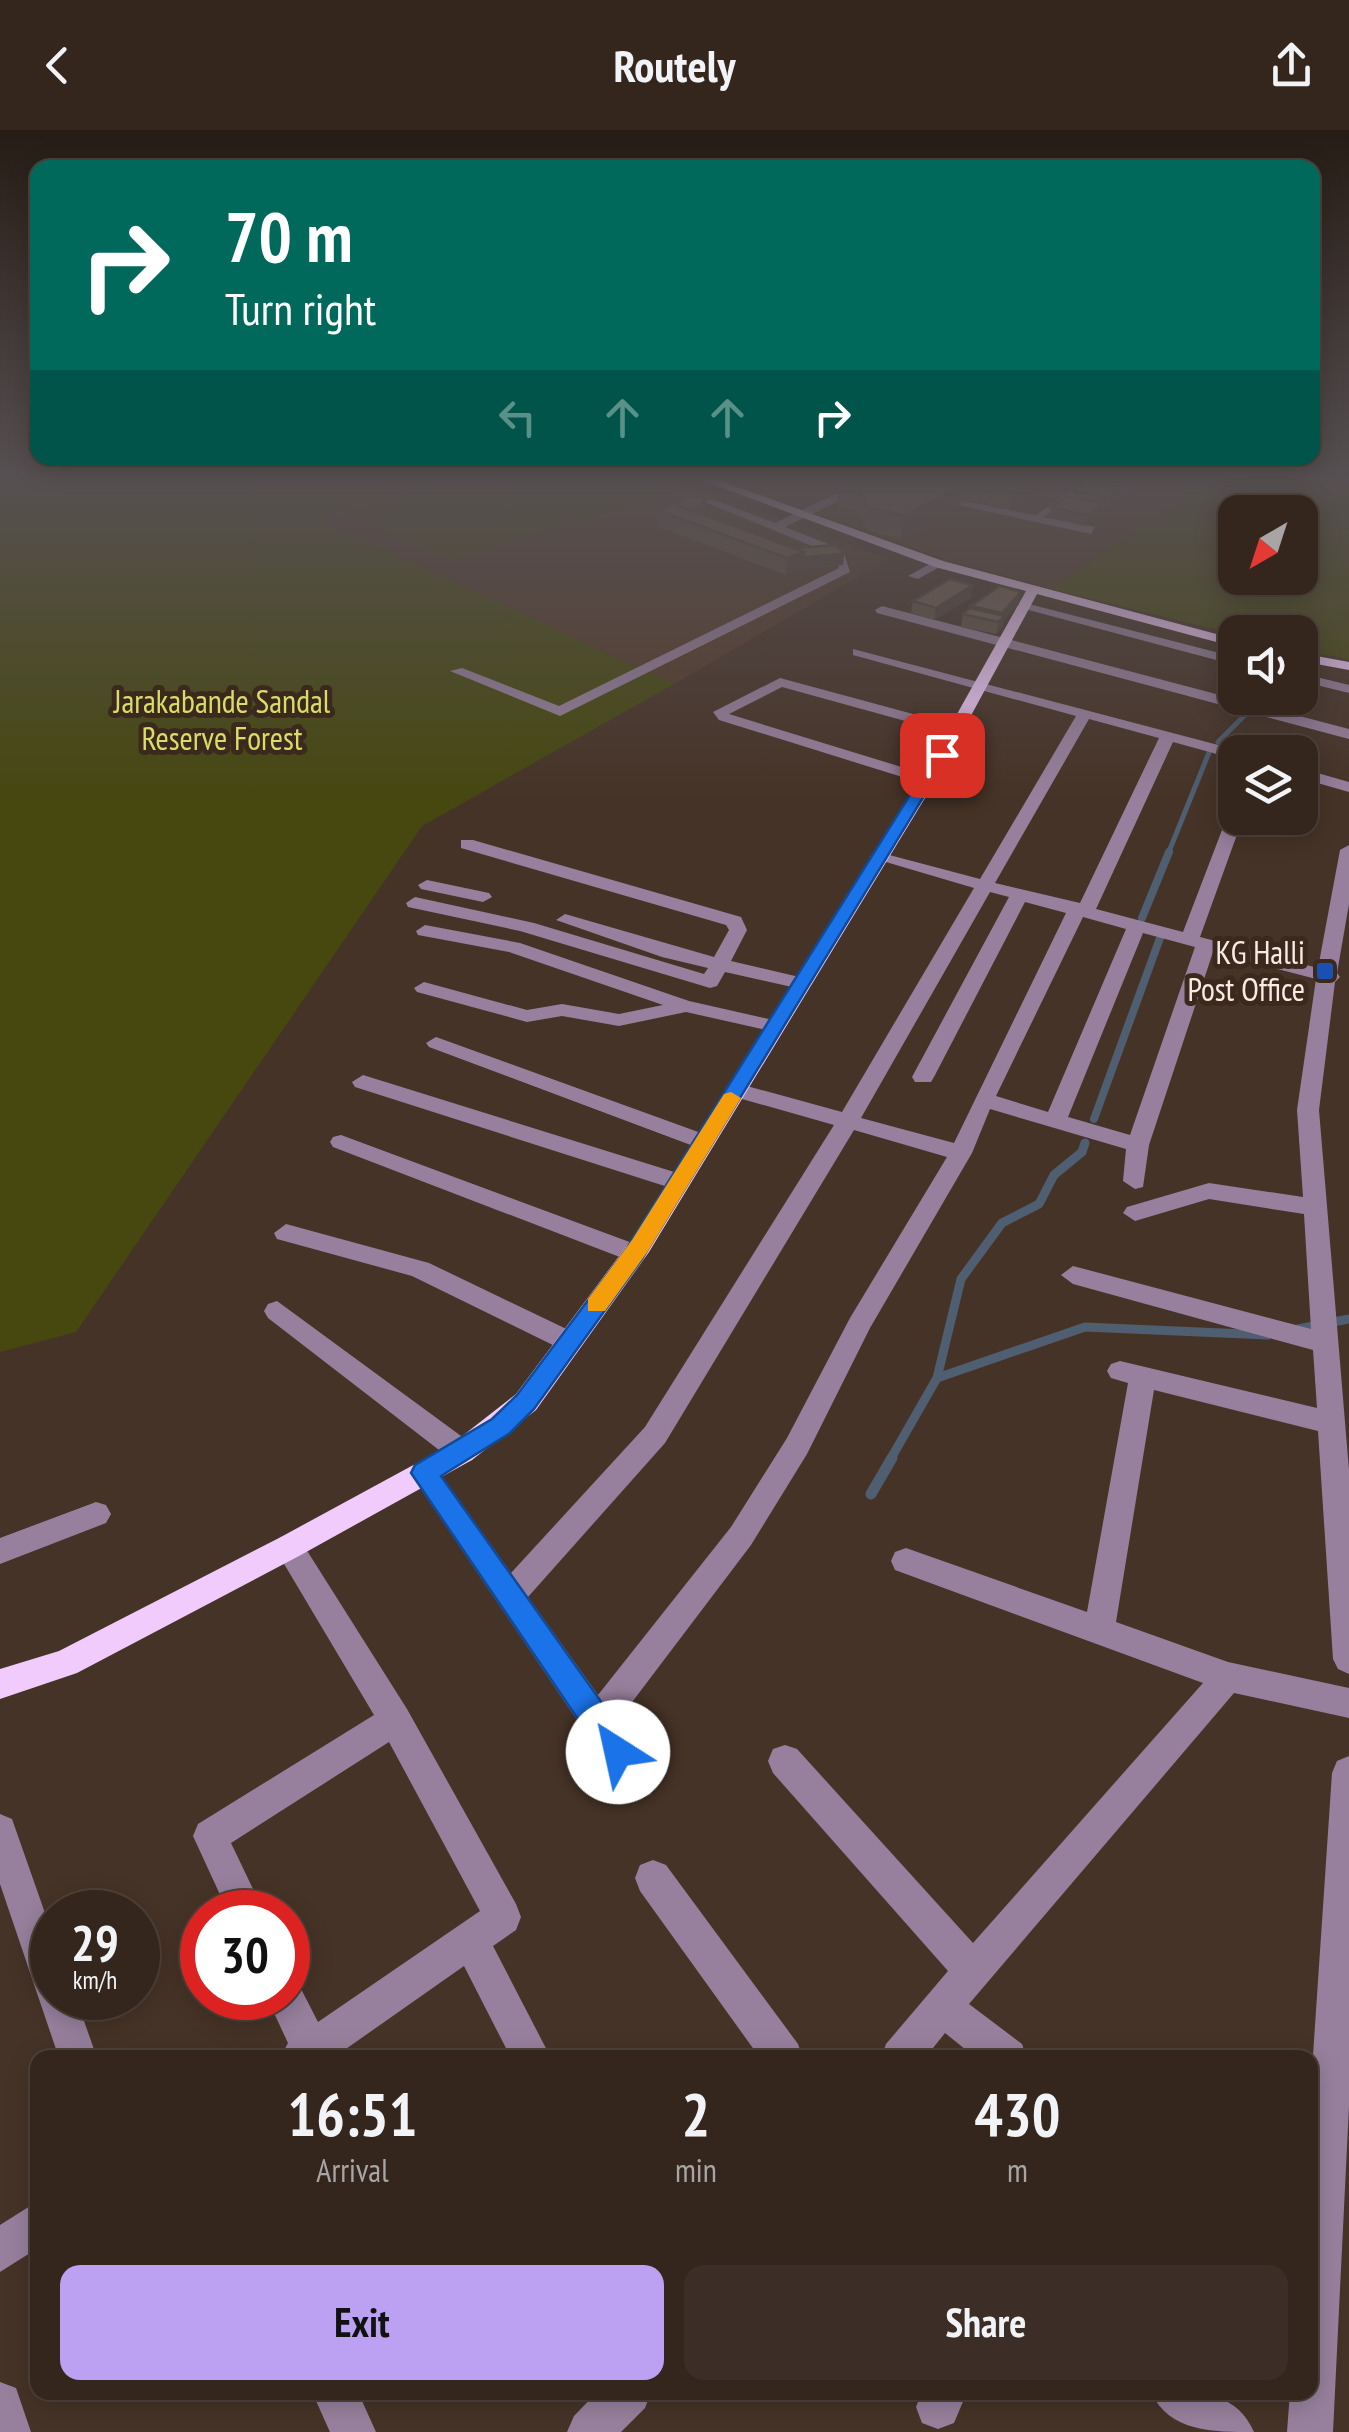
<!DOCTYPE html>
<html lang="en">
<head>
<meta charset="utf-8">
<style>
	body { margin:0; font-family:"PT Sans Narrow",sans-serif; background:#3c2e26; color:#f1f3f6; height:100vh; display:flex; flex-direction:column; font-size:38px; white-space:nowrap }
	* { box-sizing:border-box; margin:0 }
	p { font-size:32px; color:#a9a5a4 }
	.icon { flex:none; width:55px; height:55px; fill:none; stroke:currentColor; stroke-width:2; stroke-linecap:round; stroke-linejoin:round }
	.map { position:relative; flex:1; overflow:hidden }
	.side { position:absolute; left:30px; top:1920px; width:1288px; height:350px; display:flex; flex-direction:column; background:#34261d; border-radius:20px; box-shadow:0 5px 25px #0003,0 0 0 2px #4e433b }
	.side>* { flex:none }
	.hud { position:absolute; left:30px; top:30px; width:1290px; height:305px; border-radius:20px; box-shadow:0 5px 25px #0003,0 0 0 2px #4e433b; background:#00695c; color:#fff; overflow:hidden }
	.needle { width:65px; rotate:219deg }
	.controls { position:absolute; left:1218px; top:365px; display:grid; gap:20px }
	.controls a { display:grid; place-items:center; width:100px; height:100px; border-radius:20px; background:#34261d; box-shadow:0 5px 25px #0003,0 0 0 2px #4e433b; font-size:50px }
	.speed { position:absolute; left:30px; top:1760px; display:flex; gap:20px; font-size:50px; font-weight:700; text-align:center }
	.speed>* { display:grid; place-content:center; width:130px; height:130px; border-radius:50%; background:#34261d; box-shadow:0 5px 25px #0003,0 0 0 2px #4e433b; line-height:1 }
	.speed small { font-size:25px; font-weight:400 }
	.speed .limit { border:15px solid #d22; background:#fff; color:#111 }
	.pin { position:absolute; display:grid; place-items:center; width:85px; height:85px; color:#fff; margin:-42px; border-radius:20px; box-shadow:0 5px 15px #0006 }
	.me { position:absolute; width:110px; margin:-55px; rotate:325deg; stroke-linejoin:round; filter:drop-shadow(0 0 8px #0008) }
	.turn { display:flex; align-items:center; gap:35px; height:210px; padding:0 30px; font-size:45px }
	.turn .icon { width:130px; height:130px; stroke-width:2.5 }
	.turn b { display:block; font-size:70px; line-height:85px }
	.lanes { display:flex; align-items:center; height:95px; padding:0 30px; background:#0003; justify-content:center; gap:50px; direction:ltr }
	.lanes .off { opacity:.35 }
	.eta { display:flex; justify-content:space-evenly; align-items:center; height:170px; text-align:center }
	.eta b { font-size:60px; font-weight:800; line-height:70px }
	.action { display:flex; gap:20px; margin-top:auto; padding:20px 30px }
	.action a { flex:1; height:115px; border-radius:20px; background:#bca0f2; color:#111; font-size:40px; font-weight:800; line-height:115px; text-align:center }
	.action a+a { background:#3c2e26; color:#f1f3f6 }
	header { display:flex; justify-content:space-between; align-items:center; height:130px; padding:0 30px; background:#34261d; font-size:45px; font-weight:800 }
	.map>svg:first-child { display:block }
	.built { fill:#533b2a }
	.green { fill:#464810; fill-rule:evenodd }
	.lines { fill:none; stroke-linecap:round; stroke-linejoin:round }
	.stream-far3 { stroke:#4f5e71; stroke-width:5 }
	.stream-far2 { stroke:#4f5e71; stroke-width:8 }
	.stream-far1 { stroke:#4f5e71; stroke-width:9 }
	.stream { stroke:#4f5e71; stroke-width:11 }
	.minor { fill:#97809d; fill-rule:evenodd }
	.major { fill:#f1cbfc; fill-rule:evenodd }
	.wall { fill:#605143 }
	.shaded-wall { fill:#4e4237 }
	.building { fill:#705e4e; stroke:#4e4237; stroke-width:2.5 }
	.route { fill:#1a73e8; stroke:#114b97; stroke-width:2.5 }
	.slow { fill:#f59e0b }
	.transit-dot { fill:#1a4fb4; stroke:#3b291d; stroke-width:4 }
	.labels { text-anchor:middle; stroke-width:10; stroke-linejoin:round; paint-order:stroke }
	.far-park-label { font-size:32px; fill:#d7dd66; stroke:#3b291d }
	.far-poi-label { font-size:32px; fill:#f7ebe3; stroke:#3b291d; text-anchor:end }
</style>
</head>
<body>
<header><svg class="icon" aria-label="back" viewBox="0 0 24 24"><path d="M15 5l-7 7 7 7"/></svg>Routely<svg class="icon" aria-label="share" viewBox="0 0 24 24"><path d="M12 15V3M7 8l5-5 5 5M5 13v7h14v-7"/></svg></header>
<div class="map">
<svg width="1349" height="2302" viewBox="0 0 1349 2302">
	<rect width="100%" height="100%" fill="#463327"/>
	<path class="built" d="M461,345H660L889,429L674,554L314,388Z
		M706,345H1215L1052,459L945,429Z"/>
	<path class="green" d="M0,345H461L316,388L674,554L422,696L76,1202L0,1222Z
		M479,345H632L678,361L453,430L343,382Z
		M1215,345H1343L1349,355V529L1300,520V502L1235,504L1052,459ZM1235,382H1300V448H1235Z"/>
	<g class="lines">
		<path class="stream-far3" d="M1256,573L1262,568
			M1218,612L1246,584
			M1168,724L1210,620"/>
		<path class="stream-far2" d="M1142,788L1169,722
			M1094,989L1160,808"/>
		<path class="stream-far1" d="M1298,1199L1349,1189
			M937,1248L1085,1197L1268,1205
			M890,1330L937,1248L961,1149L1002,1093L1039,1074L1054,1045L1082,1022L1085,1013"/>
		<path class="stream" d="M871,1364L892,1328"/>
		<path class="minor" d="M825,345H846L889,357L883,360L868,357L785,397L843,420L850,442L560,586L450,541L462,538L559,576L839,438L834,425L702,371L712,369L775,393L856,354Z
			M1094,345H1107L1043,387L1095,397L1091,404L921,367L927,364L1036,385Z
			M935,431L945,434L918,449L908,446Z
			M1021,472L1235,527V535L1021,478Z
			M882,476L1349,599V609L877,483L875,480Z
			M853,519L1241,621L1235,622V629L1173,612L1096,779L1183,802L1227,687L1235,682V688H1243L1200,807L1318,838L1340,720L1349,715V774L1337,843L1340,847L1335,852L1319,980L1349,1340V1544L1338,1539L1333,1529L1318,1301L1154,1260L1116,1492L1228,1532L1349,1558V1588L1234,1563L969,1874L1022,1914L1027,1928H976L945,1903L925,1928H881L886,1914L948,1841L773,1643L768,1631L773,1619L785,1615L797,1619L973,1813L1203,1553L895,1440L891,1431L895,1422L906,1418L1087,1482L1128,1253L1111,1248L1107,1241L1111,1234L1120,1231L1317,1278L1313,1220L1073,1154L1061,1145L1073,1136L1311,1199L1304,1084L1209,1069L1135,1091L1123,1083L1127,1077L1209,1053L1303,1067L1297,980L1316,849L1213,822L1149,1015L1143,1057L1135,1059L1123,1051L1126,1019L990,979L972,1023L870,1198L807,1324L751,1415L617,1592L656,1652L651,1664L639,1669L627,1664L410,1343L414,1335L424,1331L434,1335L511,1443L645,1297L834,995L728,965L725,960L736,953L842,982L974,758L869,727L878,722L980,749L1076,586L853,525ZM1089,589L1159,608L1080,773L995,753ZM990,762L1009,767L912,947L915,952H931L934,947L1025,772L1066,783L954,1013L861,988ZM1083,787L1126,799L1048,982L996,966ZM1143,803L1195,817L1130,1005L1068,987ZM854,1000L947,1027L850,1188L787,1308L731,1397L598,1565L528,1467L665,1313Z
			M1300,543L1349,555V563L1300,551Z
			M780,548L961,597L964,600L956,605L782,557L729,584L934,647L936,650L928,655L719,590L713,582Z
			M1300,638L1349,652V662L1300,648Z
			M461,710H473L741,787L747,800L731,831L808,849L811,853L801,859L725,842L717,856L710,858L520,801L408,777L406,773L415,767L534,793L704,844L708,838L662,827L556,790L565,784L714,827L729,800L726,795L461,718Z
			M427,750L489,763L492,767L483,772L421,759L418,755Z
			M425,795L520,813L689,871L782,892L785,896L775,902L686,882L619,896L562,886L527,892L417,862L414,858L424,852L527,880L562,874L619,884L663,875L509,822L418,805L416,801Z
			M436,907L712,1007L715,1012L704,1019L696,1017L429,917L426,913Z
			M363,945L687,1046L691,1052L679,1060L671,1058L355,957L352,952Z
			M341,1005L643,1117L646,1123L634,1132L625,1129L333,1017L330,1012L333,1007Z
			M286,1094L429,1133L579,1205L583,1212L579,1219H561L412,1146L277,1109L274,1103Z
			M277,1171L472,1314L476,1322L472,1330L462,1333L452,1330L268,1188L264,1181L268,1174Z
			M96,1372L106,1375L111,1384L106,1393L0,1434V1408Z
			M289,1404L299,1408L407,1579L516,1774L521,1787L516,1800L493,1816L551,1928H511L464,1836L333,1928H280L288,1913L267,1868H288V1850L299,1855L318,1892L480,1781L389,1612L231,1713L264,1782H228L193,1706L198,1694L374,1585L274,1417L279,1408Z
			M1349,1626V1976L1333,2302H1287L1290,2262H1310V1970L1332,1643L1337,1631Z
			M0,1684L12,1689L52,1803V1868H76L97,1928H59L0,1754Z
			M653,1730L666,1735L798,1914L803,1928H760L640,1761L635,1748L640,1735Z
			M38,2071V2118L0,2142V2095Z
			M0,2252L16,2258L31,2302H0Z
			M312,2262H358L376,2302H330Z
			M597,2262H651L645,2278L621,2302H567L574,2286Z
			M922,2262H967L954,2293L938,2299L922,2293L916,2277Z
			M1151,2262C1192,2262 1235,2258 1254,2302C1213,2302 1169,2302 1151,2262Z"/>
		<path class="major" d="M688,345H704L943,431L1235,509V517L1037,464L936,650L649,1122L536,1280L472,1330L299,1426L77,1543L0,1569V1539L59,1521L279,1408L452,1314L516,1264L631,1110L920,650L1026,461L935,437Z
			M1300,523L1349,532V540L1300,531Z"/>
	</g>
	<path class="wall" d="M859,345H1065L1010,379L961,368L960,376L901,409L868,400L855,381L837,377L838,355Z
		M1143,347L1140,358L1129,365L1121,364L1119,371L1107,379L1102,378L1101,385L1085,396L1049,388L1051,377L1072,367L1073,361L1097,355L1099,348Z
		M707,368V379L702,385L795,418L844,424L843,435L803,439L786,445L657,396V380Z
		M972,467L934,490L911,483L913,471Z
		M1019,474L1004,490L1002,498L996,504L961,497L963,484L970,478L971,476Z"/>
	<path class="shaded-wall" d="M953,345H979L962,352L961,355L963,354L960,376L901,409L904,386L946,364L948,348Z
		M1041,345H1065L1010,379L1013,362Z
		M1143,347L1140,358L1129,365L1131,354Z
		M1122,360L1119,371L1107,379L1110,368Z
		M707,368V379L694,393L691,386Z
		M1103,373L1101,385L1085,396L1087,385Z
		M804,422L844,424L843,435L803,439L786,445L787,428Z
		M973,455L972,467L934,490L936,478Z
		M1021,462L1019,474L1004,490L1002,498L996,504L998,492L1000,489L1002,483Z"/>
	<path class="building" d="M859,345H922L963,354L904,386L870,378L857,360L838,355Z
		M973,345H1041L1013,362L962,352Z
		M1103,345H1135L1143,347L1131,354L1099,348Z
		M1086,353L1122,360L1110,368L1073,361Z
		M687,366L707,368L694,382L678,376Z
		M1067,366L1103,373L1087,385L1051,377Z
		M674,374L804,422L787,428L657,380Z
		M836,415L844,424L804,427V422L795,418Z
		M950,449L973,455L936,478L913,471Z
		M1000,456L1021,462L1002,483L971,476Z
		M970,478L1005,486L998,492L963,484Z"/>
	<linearGradient id="sky" x2="0" y2="1"><stop stop-color="#261c15"/><stop offset="0.52" stop-color="#575052"/><stop offset="1" stop-color="#575052" stop-opacity="0"/></linearGradient>
	<rect width="1349" height="668" fill="url(#sky)"/>
	<path class="route" d="M942,620L949,625L642,1129L534,1279L510,1303L441,1346L629,1611L633,1622L629,1632L618,1636L607,1632L411,1343L415,1335L492,1289L517,1265L627,1118L935,625Z"/>
	<path class="slow" d="M731,962L741,968L648,1121L605,1181H588V1169L632,1110L724,964Z"/>
	<rect class="transit-dot" x="1315" y="831" width="20" height="20" rx="5"/>
	<g class="labels">
		<g class="far-park-label">
			<text x="222" y="583">Jarakabande Sandal<tspan x="222" dy="37">Reserve Forest</tspan></text>
		</g>
		<g class="far-poi-label">
			<text x="1305" y="834">KG Halli<tspan x="1305" dy="37">Post Office</tspan></text>
		</g>
	</g>
</svg>
<div class="controls">
<a><svg class="needle" viewBox="-14 -14 28 28"><path d="M0-13l5 13h-10z" fill="#e53935"/><path d="M0 13l5-13h-10z" fill="#a9a5a4"/></svg></a>
<a><svg class="icon" aria-label="sound" viewBox="0 0 24 24"><path d="M4 9h4l5-4v14l-5-4H4zM17 9q2 3 0 6"/></svg></a>
<a><svg class="icon" aria-label="layers" viewBox="0 0 24 24"><path d="M12 4l9 5-9 5-9-5zM3 14l9 5 9-5"/></svg></a>
</div>
<div class="speed"><div>29<small>km/h</small></div><div class="limit">30</div></div>
<div class="pin" style="left:942px;top:625px;background:#d93025"><svg class="icon" aria-label="arrive" viewBox="0 0 24 24"><path d="M6 21V4h12l-3 4 3 4H6"/></svg></div>
<svg class="me" style="left:618px;top:1622px" viewBox="-20 -20 40 40"><circle r="19" fill="#fff"/><path d="M0-13L10 11 0 6-10 11z" fill="#1a73e8"/></svg>
<div class="hud">
<div class="turn"><svg class="icon" aria-label="right" viewBox="0 0 24 24"><path d="M7 20v-9h11M14 6l5 5-5 5"/></svg><div><b>70 m</b>Turn right</div></div>
<div class="lanes"><svg class="icon off" aria-label="left" viewBox="0 0 24 24"><path d="M17 20v-9H6M10 6l-5 5 5 5"/></svg><svg class="icon off" aria-label="ahead" viewBox="0 0 24 24"><path d="M12 20V5M6 11l6-6 6 6"/></svg><svg class="icon off" aria-label="ahead" viewBox="0 0 24 24"><path d="M12 20V5M6 11l6-6 6 6"/></svg><svg class="icon" aria-label="right" viewBox="0 0 24 24"><path d="M7 20v-9h11M14 6l5 5-5 5"/></svg></div>
</div>
<section class="side">
<div class="eta">
<div><b>16:51</b><p>Arrival</p></div>
<div><b>2</b><p>min</p></div>
<div><b>430</b><p>m</p></div>
</div>
<div class="action"><a>Exit</a><a>Share</a></div>
</section>
</div>
</body>
</html>
